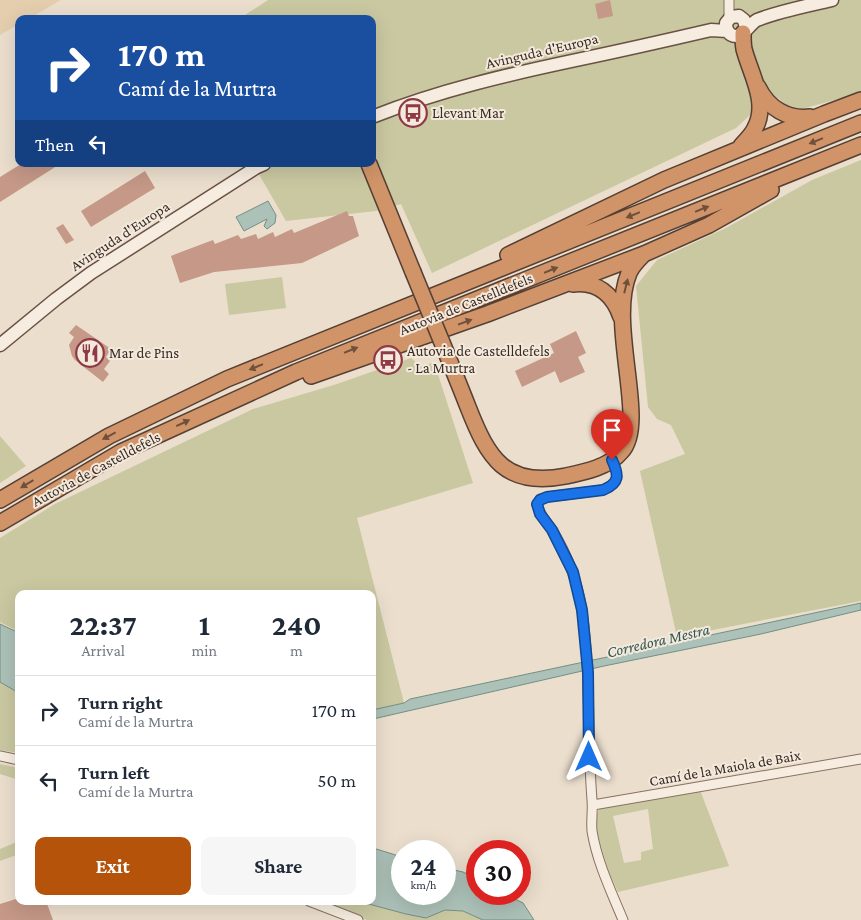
<!DOCTYPE html>
<html lang="en">
<head>
<meta charset="utf-8">
<style>
	body { margin:0; font-family:"Crimson Pro",serif; background:#f6f6f7; color:#1f2937; height:100vh; display:flex; flex-direction:column; font-size:19px; white-space:nowrap }
	* { box-sizing:border-box; margin:0 }
	p { font-size:16px; color:#747a83 }
	.icon { flex:none; width:28px; height:28px; fill:none; stroke:currentColor; stroke-width:2; stroke-linecap:round; stroke-linejoin:round }
	.map { position:relative; flex:1; overflow:hidden }
	.panel { position:absolute; left:15px; top:590px; width:361px; height:315px; display:flex; flex-direction:column; background:#fff; border-radius:10px; box-shadow:0 5px 20px #0002 }
	.panel>* { flex:none }
	.top-card { position:absolute; left:15px; top:15px; width:361px; height:152px; border-radius:10px; box-shadow:0 5px 20px #0002; background:#1a4fa0; color:#fff; overflow:hidden }
	.speed { position:absolute; left:391px; top:840px; display:flex; gap:10px; font-size:25px; font-weight:700; text-align:center }
	.speed>* { display:grid; place-content:center; width:65px; height:65px; border-radius:50%; background:#fff; box-shadow:0 5px 20px #0002; line-height:1 }
	.speed small { font-size:12px; font-weight:400 }
	.speed .limit { border:8px solid #d22; background:#fff; color:#111 }
	.pin { position:absolute; display:grid; place-items:center; width:42px; height:42px; color:#fff; margin:-51px -21px; border-radius:50% 50% 50% 0; rotate:-45deg; box-shadow:0 0 5px #0007 }
	.pin .icon { rotate:45deg }
	.me { position:absolute; width:55px; margin:-28px; rotate:0deg; stroke-linejoin:round; filter:drop-shadow(0 0 4px #0008) }
	.turn { display:flex; align-items:center; gap:18px; height:105px; padding:0 20px; font-size:22px }
	.turn .icon { width:65px; height:65px; stroke-width:2.5 }
	.turn b { display:block; font-size:35px; line-height:42px }
	.then { display:flex; align-items:center; height:48px; padding:0 20px; background:#0003; gap:10px; font-size:19px }
	.eta { display:flex; justify-content:space-evenly; align-items:center; height:85px; text-align:center }
	.eta b { font-size:30px; font-weight:700; line-height:35px }
	.button { display:flex; gap:10px; margin-top:auto; padding:10px 20px }
	.button a { flex:1; height:58px; border-radius:10px; background:#b45309; color:#fff; font-size:20px; font-weight:700; line-height:58px; text-align:center }
	.button a+a { background:#f6f6f7; color:#1f2937 }
	ul { padding:0; list-style:none }
	li { display:flex; align-items:center; gap:15px; height:70px; padding:0 20px; border-top:1px solid #e0e1e3 }
	li div { flex:1 }
	li b { display:block; font-size:19px }
	li em { font-style:normal }
	.map>svg:first-child { display:block }
	.green { fill:#c9c8a1; fill-rule:evenodd }
	.sand { fill:#e4cead }
	.water { fill:#acc1b8; stroke:#738f84 }
	.building { fill:#c59887 }
	.lines { fill:none; stroke-linecap:round; stroke-linejoin:round }
	.street-casing { stroke:#877162; stroke-width:11 }
	.secondary-casing { stroke:#695245; stroke-width:15 }
	.highway-casing { stroke:#564035; stroke-width:18 }
	.street { stroke:#f6ecdf; stroke-width:9 }
	.secondary { stroke:#f6ecdf; stroke-width:12 }
	.highway { stroke:#d09468; stroke-width:15 }
	.highway-bridge-casing { stroke:#564035; stroke-width:18; stroke-linecap:butt }
	.highway-bridge { stroke:#d09468; stroke-width:15 }
	.oneway { fill:#6e503b }
	.route-casing { stroke:#114b97; stroke-width:12 }
	.route { stroke:#1a73e8; stroke-width:9 }
	.labels { text-anchor:middle; stroke-width:4; stroke-linejoin:round; paint-order:stroke }
	.street-label { font-size:15px; fill:#3a2b23; stroke:#f3e9dc }
	.poi-label { font-size:15px; fill:#3a2b23; stroke:#f3e9dc; text-anchor:start }
	.water-label { font-size:16px; font-style:italic; fill:#345851; stroke:#f3e9dc }
</style>
</head>
<body>
<div class="map">
<svg width="861" height="920" viewBox="0 0 861 920">
	<rect width="100%" height="100%" fill="#ebdecd"/>
	<path class="green" d="M268,0H861V93L794,111L773,94L736,128L432,273L401,204L376,211L286,221L253,164H372V19H239Z
		M861,160V601L677,637L640,471L685,454L671,425L657,419L648,407L636,286L657,260L726,228L812,180Z
		M282,277L286,308L229,315L225,284Z
		M411,358L421,367L434,362L473,483L357,518L404,703L373,710L372,594H19V632L0,622V538L55,504L253,409L337,384Z
		M0,436L26,466L0,483Z
		M0,682L19,693V753L0,750Z
		M0,764L19,768V780L0,774Z
		M700,790L729,866L618,892L609,873L594,823L599,809ZM648,809L653,849L641,852V860L624,863L613,816Z
		M19,841V854L0,861V849Z
		M320,901H362L406,914L426,918L445,910L463,911L483,920H367Z"/>
	<path class="sand" d="M0,0H61L28,19H19V24L0,35Z"/>
	<path class="water" d="M268,201L276,215L275,223L267,229L264,226L267,219L244,231L236,217Z
		M861,603V610L761,634L604,666L373,719L372,710L404,703L410,699Z
		M0,624L19,633V693L0,682Z
		M373,848L402,857V894H445V868L463,872L477,879L478,894H505L523,903L534,920H483L463,911L445,910L426,918L406,914L365,903L362,901H372Z"/>
	<path class="building" d="M610,0L613,16L598,19L595,4Z
		M21,164H60L0,202V177Z
		M145,171L155,188L91,227L81,211Z
		M347,211L349,216H353L359,236L302,263L214,272L180,283L171,256L181,252L213,240L215,244L238,235L241,239L256,234L258,239L273,232L275,237L292,229L294,233Z
		M63,224L74,240L66,244L56,228Z
		M76,325L111,349L106,357L110,361L104,369L109,374L103,382L75,360L72,356L69,345L74,337L69,333Z
		M576,331L586,353L578,357L585,372L560,383L555,371L522,387L515,371L554,353L550,344Z
		M19,898V901H46L53,920H0V904Z"/>
	<g class="lines">
		<defs>
			<path id="street" d="M729,0V19
				M612,460C619,475 620,483 603,490L547,497L540,499L537,505C540,515 546,521 552,530C567,554 578,583 582,611C591,674 587,737 592,800C593,810 591,821 592,831C597,862 611,891 623,920
				M0,756L19,760
				M593,805L861,759
				M309,901L358,920"/>
			<path id="secondary" d="M746,28L744,20L739,16L731,17L726,23C726,29 728,36 736,36C745,36 749,24 757,20C780,11 807,6 832,0
				M372,117C440,90 510,74 581,59C624,50 668,40 711,30L727,31
				M0,345L56,299L91,273L257,167L264,164"/>
			<path id="highway" d="M758,87C768,108 788,120 810,117
				M741,146C746,140 752,135 755,128C769,103 750,73 744,49C743,44 743,39 743,33
				M369,164L413,272
				M508,255L664,180L824,114L861,100
				M573,284C597,281 613,294 621,317
				M441,340C450,362 459,384 468,407C488,458 505,488 566,476C585,472 609,467 621,452C630,443 631,428 631,416C631,374 613,311 629,273C632,266 638,260 643,255
				M311,376L487,314L644,254L709,225L771,190
				M0,500L109,436L227,379L861,123
				M0,523L121,452L296,372L861,145"/>
		</defs>
		<use href="#street" class="street-casing"/>
		<use href="#secondary" class="secondary-casing"/>
		<use href="#highway" class="highway-casing"/>
		<use href="#street" class="street"/>
		<use href="#secondary" class="secondary"/>
		<use href="#highway" class="highway"/>
		<defs>
			<path id="highway-bridge" d="M413,272L441,340"/>
		</defs>
		<use href="#highway-bridge" class="highway-bridge-casing"/>
		<use href="#highway-bridge" class="highway-bridge"/>
	</g>
	<defs><path id="oneway-solid" d="M-6-.8H1V-3.2L6.5 0L1 3.2V.8H-6Z" transform="scale(1.25)"/></defs>
	<g class="oneway">
		<use href="#oneway-solid" transform="translate(816 141) rotate(158)"/>
		<use href="#oneway-solid" transform="translate(702 209) rotate(-22)"/>
		<use href="#oneway-solid" transform="translate(633 215) rotate(158)"/>
		<use href="#oneway-solid" transform="translate(551 270) rotate(-22)"/>
		<use href="#oneway-solid" transform="translate(626 286) rotate(-76)"/>
		<use href="#oneway-solid" transform="translate(465 322) rotate(-20)"/>
		<use href="#oneway-solid" transform="translate(351 350) rotate(-22)"/>
		<use href="#oneway-solid" transform="translate(256 367) rotate(158)"/>
		<use href="#oneway-solid" transform="translate(183 423) rotate(-25)"/>
		<use href="#oneway-solid" transform="translate(109 436) rotate(152)"/>
		<use href="#oneway-solid" transform="translate(27 484) rotate(149)"/>
	</g>
	<g class="lines">
		<defs>
			<path id="route" d="M589,757L588,672L582,610L573,572L552,530L540,514L537,504L540,500L547,497L603,490C620,483 619,475 612,460"/>
		</defs>
		<use href="#route" class="route-casing"/>
		<use href="#route" class="route"/>
	</g>
	<defs>
		<symbol id="bus-ring" viewBox="-11 -11 22 22"><circle r="9.5" fill="#f3e9dc" stroke="#903844" stroke-width="1.5"/><path d="M-5-6H5V4H4V6H2V4H-2V6H-4V4H-5ZM-3.5-4V0h7V-4ZM-3.5 1.2v1.5H-2V1.2ZM2 1.2v1.5H3.5V1.2Z" fill="#903844"/></symbol>
		<symbol id="restaurant-ring" viewBox="-11 -11 22 22"><circle r="9.5" fill="#f3e9dc" stroke="#903844" stroke-width="1.5"/><path d="M-5-6h1v4h1v-4h1v4h1v-4h1v5L-1.5 .5V6h-2V.5L-5-1ZM5-6V6H3V1.5H1.5Q1.5-4 5-6Z" fill="#903844"/></symbol>
	</defs>
	<g fill-rule="evenodd">
		<use href="#bus-ring" x="397" y="97" width="32" height="32"/>
		<use href="#restaurant-ring" x="74" y="337" width="32" height="32"/>
		<use href="#bus-ring" x="372" y="344" width="32" height="32"/>
	</g>
	<g class="labels">
		<g class="street-label">
			<text transform="translate(542 51) rotate(-13)" y="5">Avinguda d'Europa</text>
			<text transform="translate(120 236) rotate(-33)" y="5">Avinguda d'Europa</text>
			<text transform="translate(466 304) rotate(-22)" y="5">Autovia de Castelldefels</text>
			<text transform="translate(96 469) rotate(-28)" y="5">Autovia de Castelldefels</text>
			<text transform="translate(725 768) rotate(-10)" y="5">Camí de la Maiola de Baix</text>
		</g>
		<g class="poi-label">
			<text x="432" y="118">Llevant Mar</text>
			<text x="407" y="356">Autovia de Castelldefels<tspan x="407" dy="17">- La Murtra</tspan></text>
			<text x="109" y="358">Mar de Pins</text>
		</g>
		<g class="water-label">
			<text transform="translate(658 640) rotate(-13)" y="6">Corredora Mestra</text>
		</g>
	</g>
</svg>
<div class="speed"><div>24<small>km/h</small></div><div class="limit">30</div></div>
<div class="pin" style="left:612px;top:460px;background:#d93025"><svg class="icon" aria-label="arrive" viewBox="0 0 24 24"><path d="M6 21V4h12l-3 4 3 4H6"/></svg></div>
<svg class="me" style="left:589px;top:757px" viewBox="-20 -20 40 40"><path d="M0-17L14 15 0 8-14 15z" fill="#1a73e8" stroke="#fff" stroke-width="4"/></svg>
<div class="top-card">
<div class="turn"><svg class="icon" aria-label="right" viewBox="0 0 24 24"><path d="M7 20v-9h11M14 6l5 5-5 5"/></svg><div><b>170 m</b>Camí de la Murtra</div></div>
<div class="then">Then<svg class="icon" aria-label="left" viewBox="0 0 24 24"><path d="M17 20v-9H6M10 6l-5 5 5 5"/></svg></div>
</div>
<section class="panel">
<div class="eta">
<div><b>22:37</b><p>Arrival</p></div>
<div><b>1</b><p>min</p></div>
<div><b>240</b><p>m</p></div>
</div>
<ul>
<li><svg class="icon" aria-label="right" viewBox="0 0 24 24"><path d="M7 20v-9h11M14 6l5 5-5 5"/></svg><div><b>Turn right</b><p>Camí de la Murtra</p></div><em>170 m</em></li>
<li><svg class="icon" aria-label="left" viewBox="0 0 24 24"><path d="M17 20v-9H6M10 6l-5 5 5 5"/></svg><div><b>Turn left</b><p>Camí de la Murtra</p></div><em>50 m</em></li>
</ul>
<div class="button"><a>Exit</a><a>Share</a></div>
</section>
</div>
</body>
</html>
